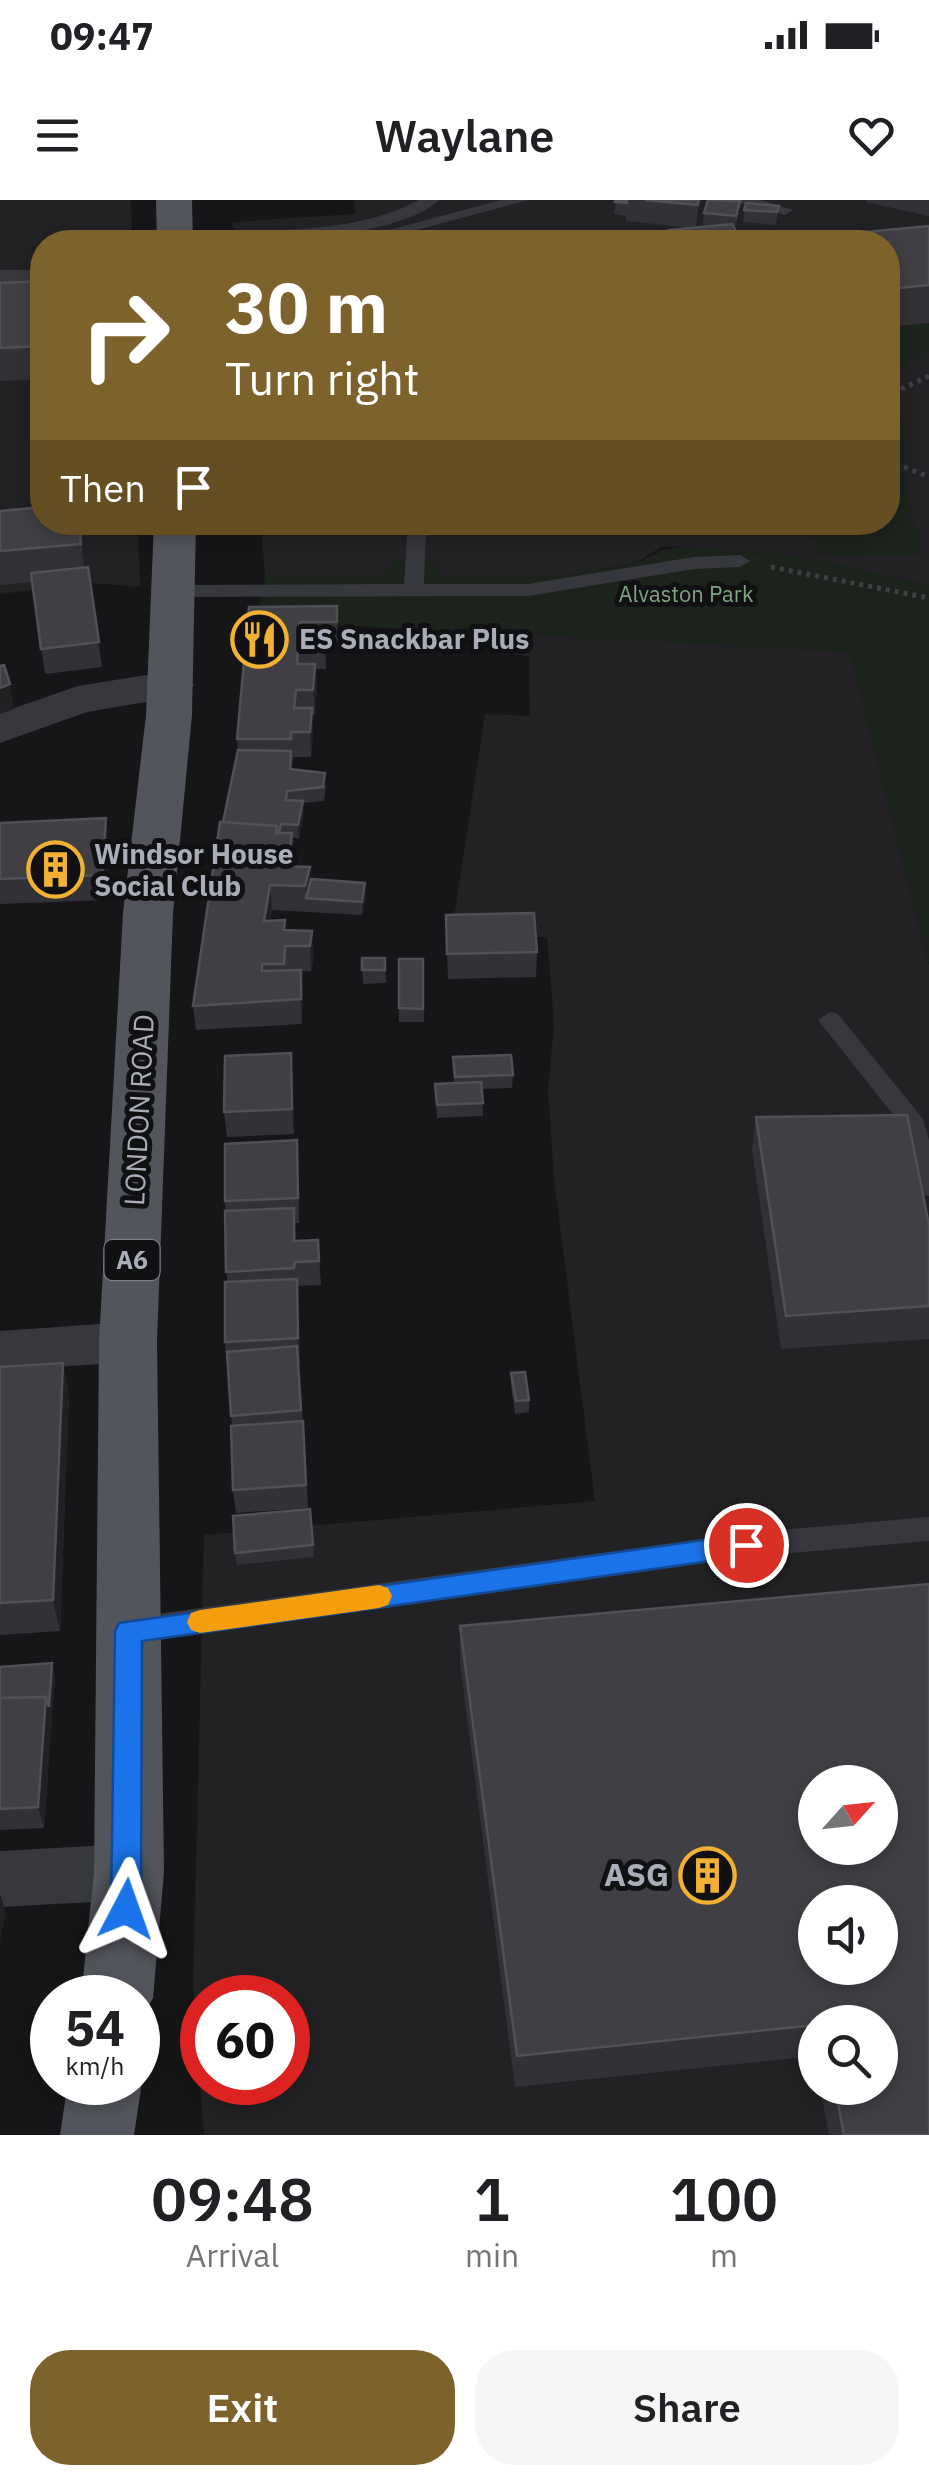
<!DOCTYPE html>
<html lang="en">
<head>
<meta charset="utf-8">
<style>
	body { margin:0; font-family:"IBM Plex Sans",sans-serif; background:#f6f6f6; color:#202124; height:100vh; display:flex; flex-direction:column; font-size:38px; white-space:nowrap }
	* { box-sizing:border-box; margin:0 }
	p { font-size:32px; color:#757577 }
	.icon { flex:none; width:55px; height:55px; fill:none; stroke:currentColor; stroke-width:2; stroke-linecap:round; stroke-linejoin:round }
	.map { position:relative; height:1935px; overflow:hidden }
	.details { display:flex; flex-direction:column; background:#fff; flex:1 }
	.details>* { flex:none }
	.guide { position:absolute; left:30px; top:30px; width:870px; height:305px; border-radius:40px; box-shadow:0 5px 15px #0003; background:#7e622b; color:#fff; overflow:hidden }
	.needle { width:65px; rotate:63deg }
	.buttons { position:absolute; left:798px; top:1565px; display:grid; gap:20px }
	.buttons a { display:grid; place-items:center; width:100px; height:100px; border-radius:50%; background:#fff; box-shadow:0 5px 15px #0003; font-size:50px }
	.speed { position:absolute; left:30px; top:1775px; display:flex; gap:20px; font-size:50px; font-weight:700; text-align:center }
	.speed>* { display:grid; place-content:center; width:130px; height:130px; border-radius:50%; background:#fff; box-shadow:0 5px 15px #0003; line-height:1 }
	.speed small { font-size:25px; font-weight:400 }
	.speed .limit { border:15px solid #d22; background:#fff; color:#111 }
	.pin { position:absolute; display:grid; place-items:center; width:85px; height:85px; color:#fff; margin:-42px; border:5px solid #fff; border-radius:50%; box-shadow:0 2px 10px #0007 }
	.me { position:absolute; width:110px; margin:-55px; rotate:4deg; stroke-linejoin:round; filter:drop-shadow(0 0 8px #0008) }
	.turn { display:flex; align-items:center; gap:35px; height:210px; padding:0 30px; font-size:45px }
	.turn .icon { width:130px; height:130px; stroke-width:2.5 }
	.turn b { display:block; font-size:70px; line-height:85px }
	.then { display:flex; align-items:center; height:95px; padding:0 30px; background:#0003; gap:20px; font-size:38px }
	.eta { display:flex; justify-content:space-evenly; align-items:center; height:170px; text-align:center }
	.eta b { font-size:60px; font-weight:600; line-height:70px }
	.action { display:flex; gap:20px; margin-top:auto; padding:20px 30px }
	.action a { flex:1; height:115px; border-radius:40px; background:#7e622b; color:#fff; font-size:40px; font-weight:600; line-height:115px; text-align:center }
	.action a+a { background:#f6f6f6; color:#202124 }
	.status { display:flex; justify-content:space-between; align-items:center; height:70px; padding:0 50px; background:#fff; direction:ltr }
	.status svg { height:28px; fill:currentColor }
	header { display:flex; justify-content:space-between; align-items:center; height:130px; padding:0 30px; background:#fff; font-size:45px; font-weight:600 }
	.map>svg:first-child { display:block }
	.built { fill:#222225; fill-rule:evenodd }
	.green { fill:#1c231d }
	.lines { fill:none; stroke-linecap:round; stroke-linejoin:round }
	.path { stroke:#3d3f44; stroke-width:5; stroke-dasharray:4 5; stroke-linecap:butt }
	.service { fill:#37383d; fill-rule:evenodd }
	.minor { fill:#37383d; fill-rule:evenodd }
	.tertiary { fill:#37383d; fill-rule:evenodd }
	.primary { fill:#53555c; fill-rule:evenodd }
	.wall { fill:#323236; fill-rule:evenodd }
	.shaded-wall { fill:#212124 }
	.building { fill:#3f3f44; stroke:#4f5156; stroke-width:2.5; fill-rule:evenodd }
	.route { fill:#1a73e8; stroke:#114b97; stroke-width:2.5 }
	.slow { fill:#f59e0b }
	.labels { text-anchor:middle; stroke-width:10; stroke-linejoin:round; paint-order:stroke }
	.far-park-label { font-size:22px; fill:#7fa381; stroke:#111113 }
	.shield { fill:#111113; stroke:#7b7e86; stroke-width:2.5 }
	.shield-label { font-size:25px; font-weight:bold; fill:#a8adb8 }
	.poi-label { font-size:28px; font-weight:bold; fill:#a8adb8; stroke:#111113; text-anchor:start }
	.street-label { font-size:28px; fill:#a8adb8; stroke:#111113 }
	.near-poi-label { font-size:32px; font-weight:bold; fill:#a8adb8; stroke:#111113; text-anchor:end }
</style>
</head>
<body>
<div class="status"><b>09:47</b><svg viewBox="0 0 49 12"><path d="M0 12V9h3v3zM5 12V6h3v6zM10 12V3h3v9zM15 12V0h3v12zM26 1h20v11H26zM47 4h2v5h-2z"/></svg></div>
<header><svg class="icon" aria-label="menu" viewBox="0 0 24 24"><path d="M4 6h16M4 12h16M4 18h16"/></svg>Waylane<svg class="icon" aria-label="heart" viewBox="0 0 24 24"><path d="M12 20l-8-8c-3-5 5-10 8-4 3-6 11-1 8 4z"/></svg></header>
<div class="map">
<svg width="929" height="1935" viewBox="0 0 929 1935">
	<rect width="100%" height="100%" fill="#161618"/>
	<path class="built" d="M0,0H131L132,42H42V322L138,323L140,387L91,383L0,394Z
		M354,0H929V386L806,357L687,346L661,347L636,363L542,379L265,377L261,323L888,322V42H237L231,22L355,14Z
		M502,431L850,452L929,765V1935H204L193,1793L204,1335L595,1301L554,979L548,890L554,825L547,737H451L485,514L530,516L529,456L491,452ZM815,1582H880V1648H815ZM815,1702H880V1768H815ZM202,1798H288V1882H202ZM815,1822H880V1888H815Z"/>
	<path class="green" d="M929,123V150L900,171L904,276L923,355H819L811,323L888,322V127Z
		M687,346L806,357L929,386V765L850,452L256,421L265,377L380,376L396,359L436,361L443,378C507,379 566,377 629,364C653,360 656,347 687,346Z"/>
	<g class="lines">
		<path class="path" d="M802,37L839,35
			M737,40L764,39
			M901,189L929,176
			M904,267L929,277
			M579,328L606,322
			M771,367L929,398"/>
		<path class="service" d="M419,0H439C392,44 239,40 175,42L167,37L175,32C252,29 349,38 419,0Z
			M501,0H529L390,37L382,32Z
			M730,0H761L793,10L785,15Z
			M59,322H145L136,328L0,339V327Z
			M408,322L426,325L424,384H528L694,357L740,355L750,361L740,367L694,369L528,396L173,397L163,391L173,385L404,384Z
			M830,812L838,814L923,919L929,940V996L920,994L916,987L899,922L818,820Z
			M929,1317V1341L746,1357L128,1444L118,1440L113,1431L118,1422L128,1418L746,1333Z"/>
		<path class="minor" d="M0,70H42V88L0,90Z
			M128,1122L146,1128L153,1142L146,1156L128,1162L0,1171V1131Z
			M129,1644L150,1652L159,1672L150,1692L129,1700L0,1707V1651Z"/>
		<path class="tertiary" d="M171,471L187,475L194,485L187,495L87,512L0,543V513L78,486Z"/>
		<path class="primary" d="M156,0H192L193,42H157Z
			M154,322H196L192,515L173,713L157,1142L164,1672L153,1798L138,1825V1798H81L94,1672L99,1142L123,713L146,515Z
			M138,1872L142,1882L134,1935H60L68,1882H138Z"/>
	</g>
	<path class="wall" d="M616,0H702L696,27L709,26L703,25L704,13H739L735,28L742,42H652V40L668,38L669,30L693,28L626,21V16L614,14Z
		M866,0H929V16L866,2Z
		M746,3L779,6L776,25L743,22Z
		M929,26V123L888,127V42Z
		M42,81V179L0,181V83Z
		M0,311L79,322L84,368L88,367L102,467L45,474L32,382L0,385Z
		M337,406L338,447H326V469H316L317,488L315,515H312L313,533L311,557H293L292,570L326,586L324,601L303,603L304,614L299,638H293L294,658L293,667L311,679L366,696L362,715L272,710L270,721L285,720V730L312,731L314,756L311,771H301L302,824L196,830L193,806L223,622L238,550L237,539L249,407Z
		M0,623L109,643L106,700L0,704Z
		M446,715L537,752L536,777L448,779Z
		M362,758H385L386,783L363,784Z
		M399,759H423L424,822H399Z
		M291,853L294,934L227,937L224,912Z
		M453,857L513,875L512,888L482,889L483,916L437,918L435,884L454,883Z
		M756,917L929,1025V1139L781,1149L752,950Z
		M298,965L299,1023H295L296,1041L318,1040L321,1085L297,1086L300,1162H298L305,1245L308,1308L236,1313L233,1290L232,1226L225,1142L227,1082L225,1001Z
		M63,1163L69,1196L60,1431L0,1435V1167Z
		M511,1173L529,1200V1212L515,1214L511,1186Z
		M310,1309L314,1357L237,1365L235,1353Z
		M929,1384V1935H829L820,1888H880V1822H815V1859L814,1856L515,1887L460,1463V1426ZM815,1582H880V1648H815ZM815,1702H880V1768H815Z
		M0,1467L55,1475L44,1628L0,1630Z"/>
	<path class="shaded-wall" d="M699,0H702L701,8L696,28Z
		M325,427L327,452L326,469L324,445Z
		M315,464L317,488L315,515L313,490Z
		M10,484L14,509L0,514V488Z
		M312,508L313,533L311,557L310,532Z
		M303,601L304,614L299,638L298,625Z
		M106,618L109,643L106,700L102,675Z
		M292,633L294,658L291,683L289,658Z
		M310,667L311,692L306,698L307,711L305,686Z
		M365,683L366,696L362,715V702Z
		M270,685L272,710L266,746L264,721Z
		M312,731L314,756L311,771L310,746Z
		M301,770L303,795L302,824L301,799Z
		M291,853L293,878L294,934L292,909Z
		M297,1079L298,1103L300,1162L298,1138Z
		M63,1163L69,1196L60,1431L53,1400Z
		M52,1463L55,1475L44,1628L38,1607L46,1497Z
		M0,1694L6,1712L0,1742Z"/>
	<path class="building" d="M616,0H627V3L615,2Z
		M645,0H699L698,5Z
		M708,0L740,1L736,16L704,13Z
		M746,3L779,6L777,12L744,10Z
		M732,24L742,42H653L652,40L672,37L669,30Z
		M929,26V85L888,89V42H759Z
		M42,81V146L0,148V83Z
		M42,307V322H79L81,344L0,351V311Z
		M88,367L99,442L41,449L31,373Z
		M337,406V422H300L299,428L325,427L324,445H298L297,464H315L313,490H296L294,508H312L310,532H291V539H237L249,407Z
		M4,465L10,484L0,488V466Z
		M238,550L291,551L290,569L325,573L323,587L287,591L286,600L303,601L298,625L281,624L279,633H277V626L223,622Z
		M106,618L102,675L0,679V623Z
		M220,622L277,626L276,633H292L289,658H272L271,666L310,667L305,686L270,685L264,721L285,720L284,730L312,731L310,746H285L284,764H262V771L301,770V799L193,806Z
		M311,679L365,683L362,702L306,698Z
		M534,713L537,752L447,754L446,715Z
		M362,758H385V770H362Z
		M399,759H423V809L399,808Z
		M291,853L292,909L224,912L225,856Z
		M511,855L513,875L455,877L453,857Z
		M481,882L483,903L437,905L435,884Z
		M907,915L929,1025V1106L786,1116L756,917Z
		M297,940L298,998L225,1001V944Z
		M294,1008V1041L318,1040L319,1061L295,1062L294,1068L226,1072L225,1011Z
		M297,1079L298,1138L225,1142V1082Z
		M297,1146L301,1210L231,1216L227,1152Z
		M63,1163L53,1400L0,1403V1167Z
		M525,1172L529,1200L516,1201L511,1173Z
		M303,1221L306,1285L233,1290L231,1226Z
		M310,1309L313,1345L235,1353L233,1316Z
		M929,1384V1935H844L835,1888H880V1822H815V1825L517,1856L460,1426ZM815,1582H880V1648H815ZM815,1702H880V1768H815Z
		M52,1463L49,1507L46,1497L0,1498V1467Z
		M46,1497L38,1607L0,1609V1498Z"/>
	<path class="route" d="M746,1334L759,1345L746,1356L142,1441L141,1709L136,1719L126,1723L116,1719L111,1709L115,1431L119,1423Z"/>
	<path class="slow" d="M379,1385L388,1388L392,1396L388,1405L379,1408L200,1433L191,1430L187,1422L191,1413L200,1410Z"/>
	<defs>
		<symbol id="restaurant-ring" viewBox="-11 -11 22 22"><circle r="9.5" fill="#111113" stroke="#f2b134" stroke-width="1.5"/><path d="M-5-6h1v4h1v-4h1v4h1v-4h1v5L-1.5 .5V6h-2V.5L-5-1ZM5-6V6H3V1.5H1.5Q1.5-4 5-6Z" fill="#f2b134"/></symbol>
		<symbol id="building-ring" viewBox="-11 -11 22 22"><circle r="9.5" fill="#111113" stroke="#f2b134" stroke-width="1.5"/><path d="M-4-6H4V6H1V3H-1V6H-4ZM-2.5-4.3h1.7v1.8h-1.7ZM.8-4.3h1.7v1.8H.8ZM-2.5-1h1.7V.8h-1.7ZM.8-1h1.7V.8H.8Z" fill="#f2b134"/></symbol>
	</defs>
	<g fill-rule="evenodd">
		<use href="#restaurant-ring" x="228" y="408" width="63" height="63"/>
		<use href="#building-ring" x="24" y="638" width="63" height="63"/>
		<use href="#building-ring" x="676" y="1644" width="63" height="63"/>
	</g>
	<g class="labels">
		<g class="far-park-label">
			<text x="686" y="402">Alvaston Park</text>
		</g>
		<rect class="shield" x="104.5" y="1040" width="55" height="40" rx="8"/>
		<g class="shield-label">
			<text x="132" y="1069">A6</text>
		</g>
		<g class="poi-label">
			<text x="299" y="449">ES Snackbar Plus</text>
			<text x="94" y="664">Windsor House<tspan x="94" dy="32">Social Club</tspan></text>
		</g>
		<g class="street-label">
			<text transform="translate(139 910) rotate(-87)" y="10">LONDON ROAD</text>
		</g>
		<g class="near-poi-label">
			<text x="669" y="1686">ASG</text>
		</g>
	</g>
</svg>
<div class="buttons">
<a><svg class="needle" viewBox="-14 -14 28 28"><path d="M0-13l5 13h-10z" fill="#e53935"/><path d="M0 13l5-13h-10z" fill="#757577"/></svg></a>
<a><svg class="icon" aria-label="sound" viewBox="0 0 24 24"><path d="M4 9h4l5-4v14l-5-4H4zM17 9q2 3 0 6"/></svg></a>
<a><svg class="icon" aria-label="search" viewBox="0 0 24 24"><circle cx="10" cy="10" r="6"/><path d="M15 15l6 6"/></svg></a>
</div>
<div class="speed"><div>54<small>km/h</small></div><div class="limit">60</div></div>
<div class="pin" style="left:746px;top:1345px;background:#d93025"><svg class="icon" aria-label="arrive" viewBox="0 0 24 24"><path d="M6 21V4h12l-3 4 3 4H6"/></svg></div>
<svg class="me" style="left:126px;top:1709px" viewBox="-20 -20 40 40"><path d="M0-17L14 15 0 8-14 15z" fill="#1a73e8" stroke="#fff" stroke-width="4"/></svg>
<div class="guide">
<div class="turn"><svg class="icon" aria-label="right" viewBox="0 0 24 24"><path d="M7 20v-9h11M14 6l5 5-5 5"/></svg><div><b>30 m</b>Turn right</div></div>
<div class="then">Then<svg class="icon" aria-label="arrive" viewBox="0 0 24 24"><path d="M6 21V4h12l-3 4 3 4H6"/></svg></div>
</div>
</div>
<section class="details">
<div class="eta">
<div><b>09:48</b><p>Arrival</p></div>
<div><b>1</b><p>min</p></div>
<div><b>100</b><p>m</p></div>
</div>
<div class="action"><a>Exit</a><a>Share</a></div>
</section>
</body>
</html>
